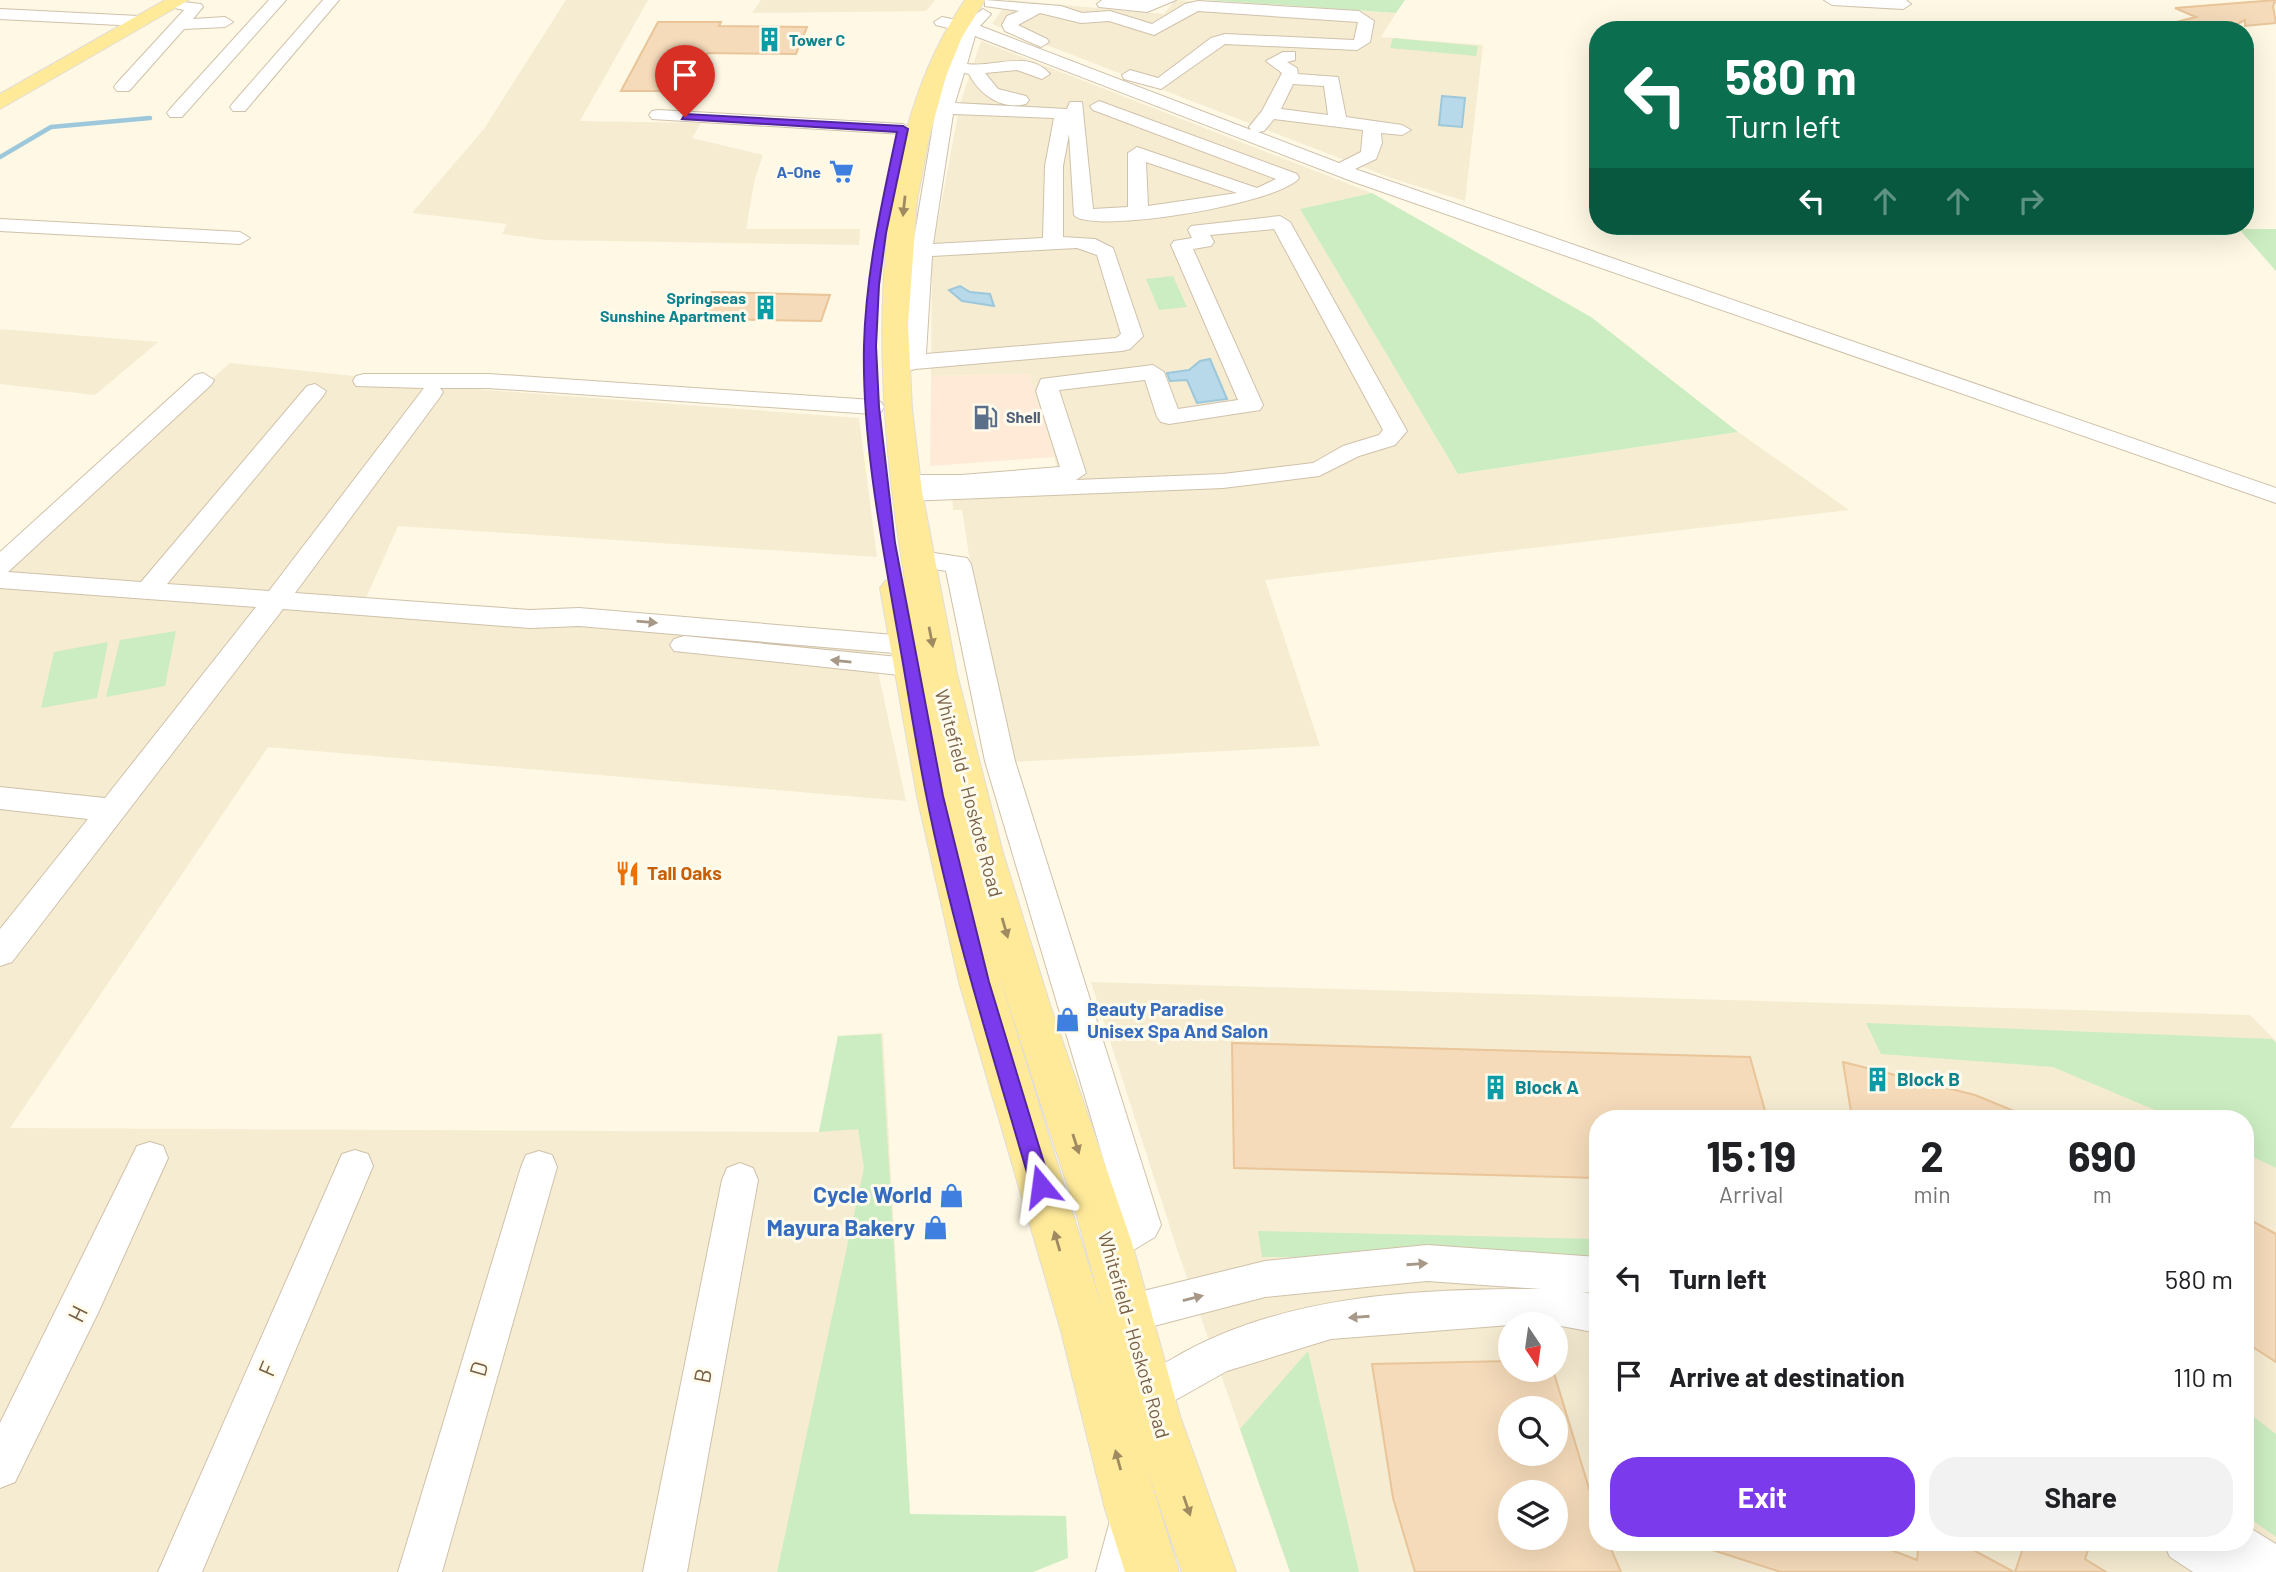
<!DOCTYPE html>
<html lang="en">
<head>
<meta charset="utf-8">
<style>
	body { margin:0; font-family:Barlow,sans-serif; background:#f2f2f2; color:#202124; height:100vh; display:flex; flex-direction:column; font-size:26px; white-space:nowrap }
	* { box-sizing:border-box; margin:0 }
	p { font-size:23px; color:#757577 }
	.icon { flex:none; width:38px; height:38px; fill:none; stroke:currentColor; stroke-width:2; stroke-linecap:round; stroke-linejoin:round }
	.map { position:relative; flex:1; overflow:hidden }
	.sheet { position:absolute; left:1589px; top:1110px; width:665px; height:441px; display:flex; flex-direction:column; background:#fff; border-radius:28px; box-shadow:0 7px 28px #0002 }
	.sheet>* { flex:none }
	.hud { position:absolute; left:1589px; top:21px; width:665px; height:214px; border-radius:28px; box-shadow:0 7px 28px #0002; background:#0b6e4f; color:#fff; overflow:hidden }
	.needle { width:46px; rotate:167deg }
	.controls { position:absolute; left:1498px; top:1312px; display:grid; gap:14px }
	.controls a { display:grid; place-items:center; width:70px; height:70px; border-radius:50%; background:#fff; box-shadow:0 7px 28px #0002; font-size:35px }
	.pin { position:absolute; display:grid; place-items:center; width:60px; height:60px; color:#fff; margin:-72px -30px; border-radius:50% 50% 50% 0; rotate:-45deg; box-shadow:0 0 7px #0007 }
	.pin .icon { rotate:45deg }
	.me { position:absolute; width:77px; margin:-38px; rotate:344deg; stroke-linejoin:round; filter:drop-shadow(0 0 5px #0008) }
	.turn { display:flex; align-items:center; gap:24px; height:147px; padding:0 21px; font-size:32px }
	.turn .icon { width:91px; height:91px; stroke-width:2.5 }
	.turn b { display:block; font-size:49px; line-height:60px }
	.lanes { display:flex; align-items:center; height:66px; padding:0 21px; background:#0003; justify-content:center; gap:35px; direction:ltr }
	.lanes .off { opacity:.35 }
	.eta { display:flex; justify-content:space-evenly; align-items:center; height:119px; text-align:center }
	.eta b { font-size:42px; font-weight:700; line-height:49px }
	.action { display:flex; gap:14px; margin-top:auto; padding:14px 21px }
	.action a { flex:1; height:80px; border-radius:28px; background:#7c3aed; color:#fff; font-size:28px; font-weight:700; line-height:80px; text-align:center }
	.action a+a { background:#f2f2f2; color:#202124 }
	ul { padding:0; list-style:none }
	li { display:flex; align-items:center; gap:21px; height:98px; padding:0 21px }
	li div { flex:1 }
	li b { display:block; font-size:26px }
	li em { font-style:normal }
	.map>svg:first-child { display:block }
	.residential { fill:#f6ecd2; fill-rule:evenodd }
	.commercial { fill:#ffead7 }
	.green { fill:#ccedc1 }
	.water { fill:#b7d9e9; stroke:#9dc7db; stroke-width:2 }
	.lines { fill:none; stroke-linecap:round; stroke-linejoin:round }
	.stream { stroke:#9dc7db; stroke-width:4.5 }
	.building { fill:#f5dbba; stroke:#e9c599; stroke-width:2; fill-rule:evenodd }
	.minor-casing { stroke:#d0c1aa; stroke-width:2 }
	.major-casing { stroke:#e1dcd7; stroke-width:2 }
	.minor { fill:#fff; fill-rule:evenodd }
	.major { fill:#ffea9a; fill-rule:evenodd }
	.oneway { fill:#a08a61 }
	.oneway2 { fill:#a79888 }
	.route { fill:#7c3aed; stroke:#51269a; stroke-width:2 }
	.labels { text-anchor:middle; stroke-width:6; stroke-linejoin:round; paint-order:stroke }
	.far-culture-label { font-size:16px; font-weight:bold; fill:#0d838f; stroke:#fffbec; text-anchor:start }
	.far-shop-label { font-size:16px; font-weight:bold; fill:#366cbe; stroke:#fffbec; text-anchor:end }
	.far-service-label { font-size:16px; font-weight:bold; fill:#4e5e75; stroke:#fffbec; text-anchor:start }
	.street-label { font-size:19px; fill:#786148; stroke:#fffbec }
	.food-label { font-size:19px; font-weight:bold; fill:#c56008; stroke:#fffbec; text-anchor:start }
	.shop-label { font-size:19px; font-weight:bold; fill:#366cbe; stroke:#fffbec; text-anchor:start }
	.culture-label { font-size:19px; font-weight:bold; fill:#0d838f; stroke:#fffbec; text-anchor:start }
	.near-shop-label { font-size:23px; font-weight:bold; fill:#366cbe; stroke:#fffbec; text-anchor:end }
	.near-street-label { font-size:23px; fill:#786148; stroke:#fffbec }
</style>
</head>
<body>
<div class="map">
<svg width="2276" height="1572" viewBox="0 0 2276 1572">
	<rect width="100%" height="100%" fill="#fef8e4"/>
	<path class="residential" d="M566,0H648L580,121L701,123L692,138L763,155L755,178L746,229H860L859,245L545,240L502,234L507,224L412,213L484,129Z
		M761,0H935L926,11L752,13Z
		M1009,0L1164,14L1175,0L1396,13L1381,37L1483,45L1465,201L1391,178L992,24Z
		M981,41L1372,193L1300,209L1458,474L1738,432L1849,510L1265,580L1320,746L1011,762L974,587L962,510H953L952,478L1058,470L1029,374L931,376L932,253L960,104Z
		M0,329L158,342L95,395L0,384Z
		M230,363L487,390L859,418L877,557L398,526L366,598L871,639L906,801L268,747L10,1128L819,1132L838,1036L883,1033L910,1514L1015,1572H0V563Z
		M1091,982L2250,1015L2276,1041V1572H1290L1177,1249ZM1598,1118H2245V1542H1598ZM1510,1325H1556V1370H1510ZM1510,1409H1556V1454H1510ZM1510,1493H1556V1538H1510Z"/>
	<path class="commercial" d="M1029,374L1054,457L930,466L931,376Z"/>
	<path class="green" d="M1207,0H1405L1396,13Z
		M1393,38L1478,46L1476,56L1390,48Z
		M1372,193L1591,317L1738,432L1458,474L1300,209Z
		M2239,229H2276V271Z
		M1173,276L1187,307L1159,310L1146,279Z
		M176,631L165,686L106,697L120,640Z
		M108,642L97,698L41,708L54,652Z
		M1866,1023L2272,1039L2276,1043V1168L2245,1153V1118H2174L2053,1067L1881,1054Z
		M881,1034L910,1514L1066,1516L1068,1558L1033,1572H777L864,1168L858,1129L819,1132L838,1036Z
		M1258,1231L1598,1239V1269L1491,1259L1262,1257Z
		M1308,1351L1359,1572H1290L1240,1429Z
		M2245,1410L2276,1434V1537L2245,1515Z"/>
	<path class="water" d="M1442,96L1465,98L1462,127L1439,125Z
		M960,286L970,292L990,294L994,306L962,301L949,290Z
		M1210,359L1227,399L1197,403L1187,380L1170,381L1167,373L1189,370L1200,361Z"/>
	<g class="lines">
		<path class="stream" d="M0,157L51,127L150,118"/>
	</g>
	<path class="building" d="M2276,0L2273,6L2276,23L2245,26V20L2226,30H2169L2168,24L2196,17L2175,8Z
		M658,22H721L719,26L807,27L796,54L708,53L689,91H621Z
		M712,292L830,295L821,321L700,319Z
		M1232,1043L1750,1057L1767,1118H1598V1178L1234,1168Z
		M1843,1062L1975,1095L2031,1118H1852Z
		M2245,1217L2276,1234V1362L2245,1342Z
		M1510,1361V1370H1553L1598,1518V1542H1608L1621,1572H1415L1393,1498L1372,1364ZM1510,1409H1556V1454H1510ZM1510,1493H1556V1538H1510Z
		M1701,1542H1871L1917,1560L1919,1542H1975L1973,1550L2014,1572H1781L1700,1546Z
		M2025,1542H2091L2085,1559L2106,1572H2015Z"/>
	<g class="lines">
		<defs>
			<path id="minor" d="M165,0L201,4L203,7L193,19L225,17L233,22L225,27L184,29L129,91H117L114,87L117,83L184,10L165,6Z
				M269,0H286L182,117H170L167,113L170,109Z
				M323,0H339L245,111H233L230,107L233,103Z
				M985,0L1061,6L1082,13L1110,11L1152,24L1185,4L1198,1L1359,11L1374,21L1370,42L1357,50L1225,44L1161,89L1124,79L1122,75L1130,70L1158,78L1211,38L1225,34L1354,40L1358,22L1198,11L1154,35L1109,21L1081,23L1040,13L1018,25L1047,39L1049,42L1041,47L1005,31L1002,25L1007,16L1019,11L985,6Z
				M1102,0H1176L1147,12L1099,7L1097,4Z
				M1824,0H1906L1911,4L1903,9L1832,5Z
				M0,9L139,16L147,21L139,26L0,19Z
				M983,9L991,14L980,26L1251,130L1249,127L1262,111L1282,73L1266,61L1283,52H1295V60L1287,62L1297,68L1298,74L1338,77L1346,117L1402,125L1411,130L1402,135L1381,133L1382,143L1376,159L1355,169L2276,488V503L1354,182L975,36L967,64C994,68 1028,49 1050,74L1042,79L1017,70L985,73L998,89L1026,96L1029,100L1026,104C1001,110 980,95 969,74L964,73L955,103L1067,109L1070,102H1082L1093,209L1128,207V153L1137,147L1257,188L1276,179L1093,110L1090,106L1099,101L1297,174L1299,178C1280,204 1089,235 1074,215L1069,134L1063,166V237L1095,239L1113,248L1143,336L1130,349L1122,351L915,369L895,375L887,373L884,368L887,363L904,357L912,257L898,258L888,252L891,248L913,245L936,108L960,31L936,25L934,22L942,17L966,22ZM1293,84L1324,86L1328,115L1281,109ZM953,114L1054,118L1045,166L1043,238L933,244ZM1274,119L1363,130L1361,152L1339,163L1258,132L1264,131ZM1146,162L1237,193L1148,206ZM1077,248L1097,255L1121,334L1116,338L926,354L932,256Z
				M658,110L903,124L912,129L903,134L652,119L649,115L652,111Z
				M1280,216L1290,222L1407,431L1395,445L1359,456L1319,476L1223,488L907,501L898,499L895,494L901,488L893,482L896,477L905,475H961L1060,467L1036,391L1041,379L1153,365L1164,372L1178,409L1238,400L1171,245L1174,241L1192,238L1188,230L1191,226ZM1274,229L1383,430L1379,435L1343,446L1313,463L1223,474L1076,480L1086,473L1059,390L1145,380L1157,417L1161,422L1169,424L1260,410L1263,405L1193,249L1211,246L1214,242L1210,235Z
				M0,219L240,232L250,238L240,244L0,231Z
				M203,373L214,380L211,385L8,572L141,582L307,386L315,384L326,391L323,396L167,584L269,591L424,388L356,386L353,381L356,376L364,374H488L873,400L881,402L884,407L881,412L873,414L488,388H440L443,392L440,397L295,593L530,610L579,608L906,636L916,639L920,645L916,651L906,654L579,626L530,628L283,609L12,962L0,966V929L88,819L0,809V787L105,798L256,607L0,588V552L195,375Z
				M915,550L967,558L971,564L1015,761L1161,1225L1155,1237L1110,1264L1097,1259L1091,1246L1097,1233L1121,1218L985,761L946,571L906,564L902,558L906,552Z
				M684,636L909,658L919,660L923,667L919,674L909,676L674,651L670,645L674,639Z
				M150,1142L163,1146L168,1158L98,1313L15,1482L0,1488V1423L137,1146Z
				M355,1150L368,1154L373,1166L202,1572H158L342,1154Z
				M539,1151L552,1155L557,1167L442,1572H398L521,1167L526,1155Z
				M740,1163L753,1168L758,1180L687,1572H643L722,1180L727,1168Z
				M1427,1245L1598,1257V1293L1582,1292L1598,1295V1333L1556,1325H1510L1331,1339L1227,1371L1149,1415L1135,1409L1129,1395C1137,1375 1154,1369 1172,1359C1282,1294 1417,1289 1541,1289L1427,1281L1265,1297L1127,1333L1113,1327L1107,1314L1113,1301L1127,1295L1265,1261Z
				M1129,1500L1144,1506L1150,1521L1140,1572H1096L1114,1506Z
				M2245,1525L2276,1544V1572H2193L2170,1557L2163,1542H2245Z"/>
			<path id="major" d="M165,0H189L0,109V94Z
				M965,0H985L962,37L946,76L929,138L917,200L908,325L912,409L922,492L957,674L1003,853L1050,1005L1132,1243L1180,1416L1236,1572H1182L1146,1466L1179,1572H1125L1105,1509L1061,1331L959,982L917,796L880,588L885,581L896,578L905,580C875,402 858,156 965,0ZM999,975L1075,1209L1102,1308L1001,982Z"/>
		</defs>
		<use href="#minor" class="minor-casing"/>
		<use href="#major" class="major-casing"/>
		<use href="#minor" class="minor"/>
		<use href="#major" class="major"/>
	</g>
	<defs><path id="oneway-solid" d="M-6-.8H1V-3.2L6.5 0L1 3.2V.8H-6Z" transform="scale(1.75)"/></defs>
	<g class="oneway">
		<use href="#oneway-solid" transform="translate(904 206) rotate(96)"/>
		<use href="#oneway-solid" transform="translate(931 637) rotate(79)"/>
		<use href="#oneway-solid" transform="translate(1005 928) rotate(74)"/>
		<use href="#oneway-solid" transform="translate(1076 1144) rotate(72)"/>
		<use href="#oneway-solid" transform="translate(1057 1241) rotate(-106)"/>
		<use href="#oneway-solid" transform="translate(1118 1460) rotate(-105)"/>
		<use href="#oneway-solid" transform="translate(1187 1506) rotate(71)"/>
	</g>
	<g class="oneway2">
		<use href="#oneway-solid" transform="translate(647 622) rotate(5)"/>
		<use href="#oneway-solid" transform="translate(841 661) rotate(-174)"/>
		<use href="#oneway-solid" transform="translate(1417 1264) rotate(-4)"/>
		<use href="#oneway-solid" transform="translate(1193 1298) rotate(-14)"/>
		<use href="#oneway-solid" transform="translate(1359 1317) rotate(176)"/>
	</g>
	<path class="route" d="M685,114L903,126L908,129L886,233L879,285L876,346L879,407L895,543L943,796L989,982L1051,1186L1048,1192L1041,1195L1034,1192L1031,1186C993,1056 952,927 926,794C915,740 907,684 897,629C881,537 862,439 864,345C866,272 882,202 897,132L682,119Z"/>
	<defs>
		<symbol id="building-bare" viewBox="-9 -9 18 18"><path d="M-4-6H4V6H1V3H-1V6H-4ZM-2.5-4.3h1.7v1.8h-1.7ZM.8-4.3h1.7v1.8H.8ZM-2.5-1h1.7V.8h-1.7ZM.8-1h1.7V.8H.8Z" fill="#0f9aa8" stroke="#fffbec" stroke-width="2.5" paint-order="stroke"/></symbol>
		<symbol id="supermarket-bare" viewBox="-9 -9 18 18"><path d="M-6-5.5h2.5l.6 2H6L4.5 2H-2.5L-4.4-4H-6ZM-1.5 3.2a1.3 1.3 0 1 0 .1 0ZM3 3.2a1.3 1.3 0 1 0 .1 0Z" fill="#3f7fe0" stroke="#fffbec" stroke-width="2.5" paint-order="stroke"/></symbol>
		<symbol id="fuel-bare" viewBox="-9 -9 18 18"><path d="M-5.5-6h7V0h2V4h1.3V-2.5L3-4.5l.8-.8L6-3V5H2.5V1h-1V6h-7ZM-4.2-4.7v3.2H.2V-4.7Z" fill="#5c6f8a" stroke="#fffbec" stroke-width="2.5" paint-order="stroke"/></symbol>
		<symbol id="restaurant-bare" viewBox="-9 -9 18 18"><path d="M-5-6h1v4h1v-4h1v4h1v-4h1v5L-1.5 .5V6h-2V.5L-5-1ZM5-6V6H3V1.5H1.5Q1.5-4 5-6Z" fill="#e8710a" stroke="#fffbec" stroke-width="2.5" paint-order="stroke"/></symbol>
		<symbol id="shop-bare" viewBox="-9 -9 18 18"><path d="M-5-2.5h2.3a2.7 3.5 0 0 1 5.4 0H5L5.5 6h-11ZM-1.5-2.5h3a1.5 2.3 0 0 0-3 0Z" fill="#3f7fe0" stroke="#fffbec" stroke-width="2.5" paint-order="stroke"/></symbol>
	</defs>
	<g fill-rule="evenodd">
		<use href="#building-bare" x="752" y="22" width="35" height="35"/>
		<use href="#supermarket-bare" x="824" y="154" width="35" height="35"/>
		<use href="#building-bare" x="748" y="290" width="35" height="35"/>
		<use href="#fuel-bare" x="968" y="400" width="35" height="35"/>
		<use href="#restaurant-bare" x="610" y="856" width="35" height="35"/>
		<use href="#shop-bare" x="1050" y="1002" width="35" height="35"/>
		<use href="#building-bare" x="1860" y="1062" width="35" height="35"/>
		<use href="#building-bare" x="1478" y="1070" width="35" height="35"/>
		<use href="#shop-bare" x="934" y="1178" width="35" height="35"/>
		<use href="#shop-bare" x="918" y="1210" width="35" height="35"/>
	</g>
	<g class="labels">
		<g class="far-culture-label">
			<text x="789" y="46">Tower C</text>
			<text x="746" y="304" text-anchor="end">Springseas<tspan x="746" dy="18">Sunshine Apartment</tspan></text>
		</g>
		<g class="far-shop-label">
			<text x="821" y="178">A-One</text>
		</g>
		<g class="far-service-label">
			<text x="1006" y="423">Shell</text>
		</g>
		<g class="street-label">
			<text transform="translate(969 793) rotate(75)" y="7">Whitefield - Hoskote Road</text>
			<text transform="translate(1134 1335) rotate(74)" y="7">Whitefield - Hoskote Road</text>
		</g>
		<g class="food-label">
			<text x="647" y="880">Tall Oaks</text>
		</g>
		<g class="shop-label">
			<text x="1087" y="1016">Beauty Paradise<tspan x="1087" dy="22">Unisex Spa And Salon</tspan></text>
		</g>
		<g class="culture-label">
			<text x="1897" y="1086">Block B</text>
			<text x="1515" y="1094">Block A</text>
		</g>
		<g class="near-shop-label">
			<text x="932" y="1203">Cycle World</text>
			<text x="915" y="1236">Mayura Bakery</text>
		</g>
		<g class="near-street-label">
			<text transform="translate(78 1314) rotate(-63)" y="8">H</text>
			<text transform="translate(268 1369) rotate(-67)" y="8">F</text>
			<text transform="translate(479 1369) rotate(-74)" y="8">D</text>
			<text transform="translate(703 1376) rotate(-79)" y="8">B</text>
		</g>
	</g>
</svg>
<div class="controls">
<a><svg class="needle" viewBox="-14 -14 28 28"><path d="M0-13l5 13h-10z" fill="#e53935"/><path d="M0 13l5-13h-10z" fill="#757577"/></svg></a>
<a><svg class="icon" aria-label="search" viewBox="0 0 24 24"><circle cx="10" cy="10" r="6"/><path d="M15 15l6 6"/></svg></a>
<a><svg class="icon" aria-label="layers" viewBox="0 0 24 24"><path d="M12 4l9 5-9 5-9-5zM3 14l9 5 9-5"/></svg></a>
</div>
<div class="pin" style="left:685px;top:117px;background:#d93025"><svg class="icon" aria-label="arrive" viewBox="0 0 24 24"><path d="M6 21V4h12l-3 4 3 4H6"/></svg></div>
<svg class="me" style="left:1041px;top:1186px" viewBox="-20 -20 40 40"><path d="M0-17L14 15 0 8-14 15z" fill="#7c3aed" stroke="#fff" stroke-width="4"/></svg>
<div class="hud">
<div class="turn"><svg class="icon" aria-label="left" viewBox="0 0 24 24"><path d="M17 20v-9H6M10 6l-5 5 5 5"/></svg><div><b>580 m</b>Turn left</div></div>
<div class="lanes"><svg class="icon" aria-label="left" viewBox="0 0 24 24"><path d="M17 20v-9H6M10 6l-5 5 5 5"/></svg><svg class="icon off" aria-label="ahead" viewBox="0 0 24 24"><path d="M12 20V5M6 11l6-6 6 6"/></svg><svg class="icon off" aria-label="ahead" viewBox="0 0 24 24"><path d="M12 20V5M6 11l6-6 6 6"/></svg><svg class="icon off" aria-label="right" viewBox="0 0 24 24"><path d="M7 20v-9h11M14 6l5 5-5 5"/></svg></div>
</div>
<section class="sheet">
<div class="eta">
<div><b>15:19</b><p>Arrival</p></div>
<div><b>2</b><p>min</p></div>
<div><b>690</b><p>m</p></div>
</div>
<ul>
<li><svg class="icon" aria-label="left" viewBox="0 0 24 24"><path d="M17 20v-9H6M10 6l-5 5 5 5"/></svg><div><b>Turn left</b></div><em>580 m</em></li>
<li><svg class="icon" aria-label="arrive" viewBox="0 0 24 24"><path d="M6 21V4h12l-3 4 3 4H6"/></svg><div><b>Arrive at destination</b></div><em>110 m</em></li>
</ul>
<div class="action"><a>Exit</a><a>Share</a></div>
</section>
</div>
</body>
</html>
